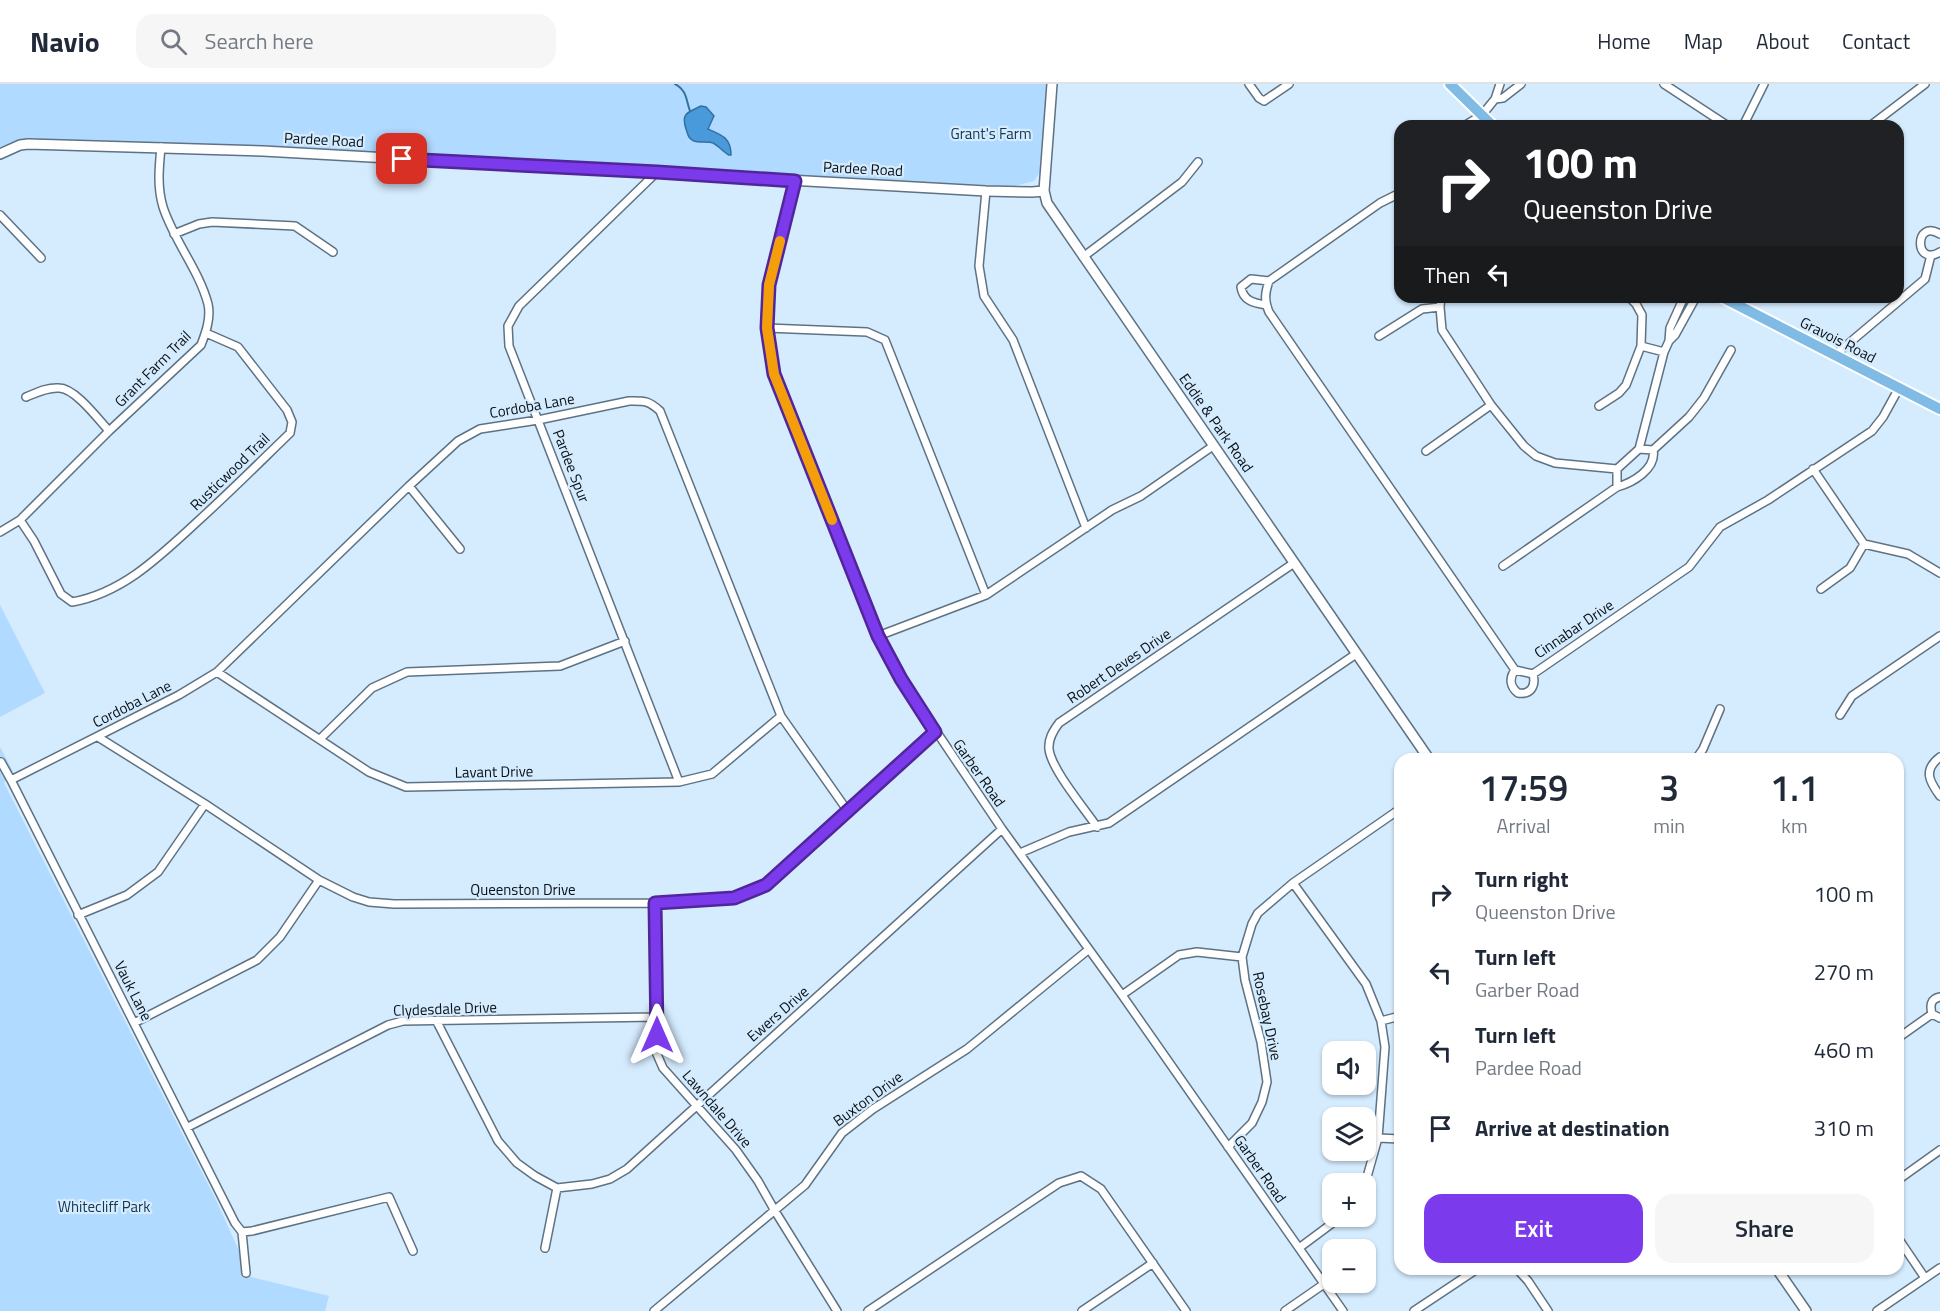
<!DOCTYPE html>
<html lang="en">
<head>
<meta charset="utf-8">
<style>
	body { margin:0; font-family:"Titillium Web",sans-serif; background:#f6f6f7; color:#1f2937; height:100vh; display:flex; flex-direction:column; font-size:22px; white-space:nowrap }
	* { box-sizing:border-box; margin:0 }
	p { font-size:20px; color:#747a83 }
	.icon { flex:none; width:33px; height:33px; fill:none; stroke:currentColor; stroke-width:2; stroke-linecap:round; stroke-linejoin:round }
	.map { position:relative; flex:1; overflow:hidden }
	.sheet { position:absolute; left:1394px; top:669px; width:510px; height:522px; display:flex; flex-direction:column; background:#fff; border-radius:18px; box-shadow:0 2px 4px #0004 }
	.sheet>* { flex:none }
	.banner { position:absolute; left:1394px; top:36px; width:510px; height:183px; border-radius:18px; box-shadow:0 2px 4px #0004; background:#202124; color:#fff; overflow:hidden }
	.buttons { position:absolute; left:1322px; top:957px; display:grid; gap:12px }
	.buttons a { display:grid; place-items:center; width:54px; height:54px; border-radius:12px; background:#fff; box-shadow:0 2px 4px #0004; font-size:30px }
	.pin { position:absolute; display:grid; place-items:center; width:51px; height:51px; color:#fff; margin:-26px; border-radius:12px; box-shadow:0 3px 9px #0006 }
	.me { position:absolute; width:66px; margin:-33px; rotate:0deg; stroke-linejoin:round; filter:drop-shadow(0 0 4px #0008) }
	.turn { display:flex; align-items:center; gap:21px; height:126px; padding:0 30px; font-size:27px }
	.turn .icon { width:78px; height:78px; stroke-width:2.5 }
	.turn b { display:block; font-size:42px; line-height:51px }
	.then { display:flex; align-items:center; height:57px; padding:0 30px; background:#0003; gap:12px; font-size:22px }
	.eta { display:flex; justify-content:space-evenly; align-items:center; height:102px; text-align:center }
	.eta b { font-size:36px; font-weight:600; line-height:42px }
	.primary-button { display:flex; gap:12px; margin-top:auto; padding:12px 30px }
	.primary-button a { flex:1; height:69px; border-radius:18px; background:#7c3aed; color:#fff; font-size:24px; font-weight:600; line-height:69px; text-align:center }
	.primary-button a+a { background:#f6f6f7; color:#1f2937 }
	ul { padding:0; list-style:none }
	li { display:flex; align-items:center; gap:18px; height:78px; padding:0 30px }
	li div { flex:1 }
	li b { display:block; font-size:22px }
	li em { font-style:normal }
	header { display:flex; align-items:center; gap:36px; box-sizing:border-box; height:84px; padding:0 30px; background:#fff; border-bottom:2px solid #e0e1e3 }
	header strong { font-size:28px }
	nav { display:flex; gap:33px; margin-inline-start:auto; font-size:21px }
	.search { width:420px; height:54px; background:#f6f6f7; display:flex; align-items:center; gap:15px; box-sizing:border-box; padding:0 21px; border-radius:18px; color:#747a83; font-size:22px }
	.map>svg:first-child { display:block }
	.green { fill:#b0daff }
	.water { fill:#489ada; stroke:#3571a0; stroke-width:1.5 }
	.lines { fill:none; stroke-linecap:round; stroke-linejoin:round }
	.stream { stroke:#3571a0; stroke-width:2 }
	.minor-casing { stroke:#5e7283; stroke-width:10 }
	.tertiary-casing { stroke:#5e7283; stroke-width:12 }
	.primary-casing { stroke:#fff; stroke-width:14 }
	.minor { stroke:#fff; stroke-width:7 }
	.tertiary { stroke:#fff; stroke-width:9 }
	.primary { stroke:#80bbe5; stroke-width:10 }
	.route-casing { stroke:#51269a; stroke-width:15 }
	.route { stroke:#7c3aed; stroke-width:10 }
	.slow { stroke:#f59e0b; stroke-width:10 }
	.labels { text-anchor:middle; stroke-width:4.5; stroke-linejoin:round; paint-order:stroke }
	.park-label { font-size:15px; fill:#143650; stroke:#d5ebfe }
	.street-label { font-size:15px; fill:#091117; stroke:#d5ebfe }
</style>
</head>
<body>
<header>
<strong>Navio</strong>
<div class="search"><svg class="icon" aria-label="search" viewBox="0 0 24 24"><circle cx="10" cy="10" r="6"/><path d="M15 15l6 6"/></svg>Search here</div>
<nav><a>Home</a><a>Map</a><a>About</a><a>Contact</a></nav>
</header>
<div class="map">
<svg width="1940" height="1227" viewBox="0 0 1940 1227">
	<rect width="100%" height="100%" fill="#d5ebfe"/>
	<path class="green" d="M0,0H1047L1040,88L1034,97L1015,102C688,89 361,65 34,56L14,58L0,64Z
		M0,521L45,609L0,633Z
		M0,663L13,687L4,699L215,1114L251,1193L329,1212L325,1227H0Z"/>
	<path class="water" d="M701,22L706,23L714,32L708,45C722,51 731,54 731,71H729C723,68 719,62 713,59C707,57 700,59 694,57C688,54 688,51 686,45C681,29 687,29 701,22Z"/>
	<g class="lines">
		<path class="stream" d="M675,0C687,6 686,16 690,27"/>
		<defs>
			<path id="minor" d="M1249,0L1259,14L1264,17L1289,0
				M1664,0L1728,42
				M1495,15L1503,14L1521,0
				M1464,42L1482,31
				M1480,42L1482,31L1495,15L1500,0
				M1743,42L1764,0
				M1870,42L1925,0
				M657,88L519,222L508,242L509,262L679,698
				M795,97L769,201L767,244L774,290L878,552L901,595L1002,745L1122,911L1343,1227
				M986,107L979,182L984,212L1013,256L1086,444
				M1400,109L1380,119L1269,197C1265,209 1264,216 1269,228L1515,586L1533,590L1689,483L1720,443L1768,416L1872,347L1883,333L1899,304
				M0,131L41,174
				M174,150L199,140L212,138L295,142L333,168
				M1940,150C1914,134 1914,184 1940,168
				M1083,173L1182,98L1198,78
				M1441,213L1440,223L1442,246L1491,321L1524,362L1536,372L1555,379L1617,385
				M1266,221C1254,219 1243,217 1241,203L1251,195L1269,197
				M767,244L867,248L885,256L986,511
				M1379,252L1422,225L1440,223
				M1669,257L1675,251L1696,213
				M1641,262L1664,268
				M1835,271L1925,195L1931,171
				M26,313C36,309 47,303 59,304C75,304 98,335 109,347
				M1599,322L1619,309L1626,301L1641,262L1642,231L1636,220L1629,213
				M1639,365L1664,268L1669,257L1670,244L1684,213
				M1426,367L1491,321
				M1813,385L1864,460L1908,470L1940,489
				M409,402L460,465
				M1617,403C1632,399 1657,385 1653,366
				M20,436L34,457L61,510L72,518C123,509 160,472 197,438C229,409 259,379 290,349L292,338L287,326L238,263L206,249
				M0,448L20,436L109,347L201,261C206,248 211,234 208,220C199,186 174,157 163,123C157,103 159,84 161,63
				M1503,482L1617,403V385L1639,365L1653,366L1689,333L1704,314L1731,266
				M1821,505L1850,484L1864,460
				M878,552L986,511L1112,426L1141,412L1213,362
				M1515,586C1509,594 1510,603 1518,609C1531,611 1536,602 1533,590
				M217,588L369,688L406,703L679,698L712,690L781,632
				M1840,631L1852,612L1940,552
				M98,653L205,720L319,796L353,813L369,818L394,820L655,819L734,814L766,801L935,648
				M320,655L372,604L407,588L560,582L625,557
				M1940,673C1923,686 1929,697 1940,712
				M1696,675L1703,665L1720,625
				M1,678L11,696L235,1139L242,1148
				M11,696L179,611L217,588L409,402L458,357L480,345L538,336L629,317C644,317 648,316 660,327L781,632L847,726
				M1097,743C1085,725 1051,685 1049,665C1048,655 1053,647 1059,639L1294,479
				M1020,769L1069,748L1109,739L1356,570
				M1293,799L1366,900L1381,937L1385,963L1378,1054L1365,1100
				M655,819L656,968L663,984L736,1066L758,1097L775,1127L837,1227
				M78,831L127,811L158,788L205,720
				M1122,911L1179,871L1197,868L1242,873
				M1932,930C1930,922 1930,915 1940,913
				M1932,930L1940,934
				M1381,937L1400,932
				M437,938L498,1057L517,1079L535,1092L557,1104L592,1100L610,1095L627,1085L1002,745
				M134,939L257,876L280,853L319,796
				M1898,954L1932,930
				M188,1043L388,941L403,937L657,933
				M1378,1054L1400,1055
				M1228,1063L1252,1039L1262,1018L1267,998L1261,958L1245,896L1242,873L1252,840L1258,829L1293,799L1400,725
				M1898,1096L1940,1066
				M242,1148L252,1147L389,1113L413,1167
				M242,1148L246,1189
				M1898,1154L1925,1194
				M545,1164L557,1104
				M1299,1164L1342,1132
				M1517,1185L1528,1197L1548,1227
				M654,1227L805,1101L842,1049L873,1025L967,965L1088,866
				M868,1227L1059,1099L1081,1092L1101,1105L1186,1227
				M1082,1227L1153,1179
				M1285,1227L1324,1200
				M1414,1227L1477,1185
				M1877,1227L1940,1184"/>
			<path id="tertiary" d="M1052,0L1044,107L1047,119L1429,675
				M0,70L20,61L28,60L263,67L986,107L1032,108L1044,107
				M1777,1185L1806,1227"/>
			<path id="primary" d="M1450,0L1493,42
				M1722,213L1940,325"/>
		</defs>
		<use href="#minor" class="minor-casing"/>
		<use href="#tertiary" class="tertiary-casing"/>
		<use href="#primary" class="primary-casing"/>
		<use href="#minor" class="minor"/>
		<use href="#tertiary" class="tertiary"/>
		<use href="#primary" class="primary"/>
	</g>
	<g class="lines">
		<defs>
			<path id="route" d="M402,75L657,88L795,97L769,201L767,244L774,290L878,552L901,595L935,648L766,801L734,814L655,819L657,951"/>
		</defs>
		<use href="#route" class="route-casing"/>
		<use href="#route" class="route"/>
		<path class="slow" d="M780,157L769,201L768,222L767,244L774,290L832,436"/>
	</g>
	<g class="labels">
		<g class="park-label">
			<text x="991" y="55">Grant's Farm</text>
			<text x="104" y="1128">Whitecliff Park</text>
		</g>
		<g class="street-label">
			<text transform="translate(324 56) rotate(3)" y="5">Pardee Road</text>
			<text transform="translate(863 85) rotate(3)" y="5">Pardee Road</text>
			<text transform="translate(1838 256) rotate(27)" y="5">Gravois Road</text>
			<text transform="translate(153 285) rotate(-45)" y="5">Grant Farm Trail</text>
			<text transform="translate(532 322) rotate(-10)" y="5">Cordoba Lane</text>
			<text transform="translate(1216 339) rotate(55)" y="5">Eddie &amp; Park Road</text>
			<text transform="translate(571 382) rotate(69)" y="5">Pardee Spur</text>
			<text transform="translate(230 388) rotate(-44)" y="5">Rusticwood Trail</text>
			<text transform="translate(1574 545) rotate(-34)" y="5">Cinnabar Drive</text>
			<text transform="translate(1119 582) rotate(-34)" y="5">Robert Deves Drive</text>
			<text transform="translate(132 620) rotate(-27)" y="5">Cordoba Lane</text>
			<text transform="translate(494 688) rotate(-1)" y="5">Lavant Drive</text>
			<text transform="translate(979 689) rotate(55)" y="5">Garber Road</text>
			<text x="523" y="811">Queenston Drive</text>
			<text transform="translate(133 907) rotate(63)" y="5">Vauk Lane</text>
			<text transform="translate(445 925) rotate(-2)" y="5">Clydesdale Drive</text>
			<text transform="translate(778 930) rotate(-41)" y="5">Ewers Drive</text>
			<text transform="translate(1267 932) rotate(78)" y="5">Rosebay Drive</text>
			<text transform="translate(868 1015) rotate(-36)" y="5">Buxton Drive</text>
			<text transform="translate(717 1025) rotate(49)" y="5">Lawndale Drive</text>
			<text transform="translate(1260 1085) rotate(55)" y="5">Garber Road</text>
		</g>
	</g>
</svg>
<div class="buttons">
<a><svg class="icon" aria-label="sound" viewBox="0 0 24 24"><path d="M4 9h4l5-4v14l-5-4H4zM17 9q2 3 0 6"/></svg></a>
<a><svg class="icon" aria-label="layers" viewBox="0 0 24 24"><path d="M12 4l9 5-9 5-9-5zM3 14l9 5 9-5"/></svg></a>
<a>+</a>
<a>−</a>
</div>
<div class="pin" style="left:402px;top:75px;background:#d93025"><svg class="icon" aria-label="arrive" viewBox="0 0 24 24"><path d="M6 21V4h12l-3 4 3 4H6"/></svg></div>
<svg class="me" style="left:657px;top:951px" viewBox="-20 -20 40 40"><path d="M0-17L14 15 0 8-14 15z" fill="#7c3aed" stroke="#fff" stroke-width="4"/></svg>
<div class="banner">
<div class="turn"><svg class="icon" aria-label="right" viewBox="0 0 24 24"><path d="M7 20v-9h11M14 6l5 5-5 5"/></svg><div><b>100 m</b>Queenston Drive</div></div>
<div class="then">Then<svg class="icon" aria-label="left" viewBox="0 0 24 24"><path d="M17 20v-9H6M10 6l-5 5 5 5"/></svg></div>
</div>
<section class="sheet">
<div class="eta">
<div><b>17:59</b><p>Arrival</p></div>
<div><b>3</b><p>min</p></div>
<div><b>1.1</b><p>km</p></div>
</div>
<ul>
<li><svg class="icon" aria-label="right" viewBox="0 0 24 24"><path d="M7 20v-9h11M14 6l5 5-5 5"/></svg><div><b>Turn right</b><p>Queenston Drive</p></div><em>100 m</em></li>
<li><svg class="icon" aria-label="left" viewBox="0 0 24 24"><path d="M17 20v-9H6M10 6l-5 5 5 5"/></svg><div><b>Turn left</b><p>Garber Road</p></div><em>270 m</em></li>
<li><svg class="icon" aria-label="left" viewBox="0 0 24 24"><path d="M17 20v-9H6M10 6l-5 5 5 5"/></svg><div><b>Turn left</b><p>Pardee Road</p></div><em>460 m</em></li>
<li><svg class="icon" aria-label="arrive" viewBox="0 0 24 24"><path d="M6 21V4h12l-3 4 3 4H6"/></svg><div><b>Arrive at destination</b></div><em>310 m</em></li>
</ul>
<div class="primary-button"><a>Exit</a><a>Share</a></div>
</section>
</div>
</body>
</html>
